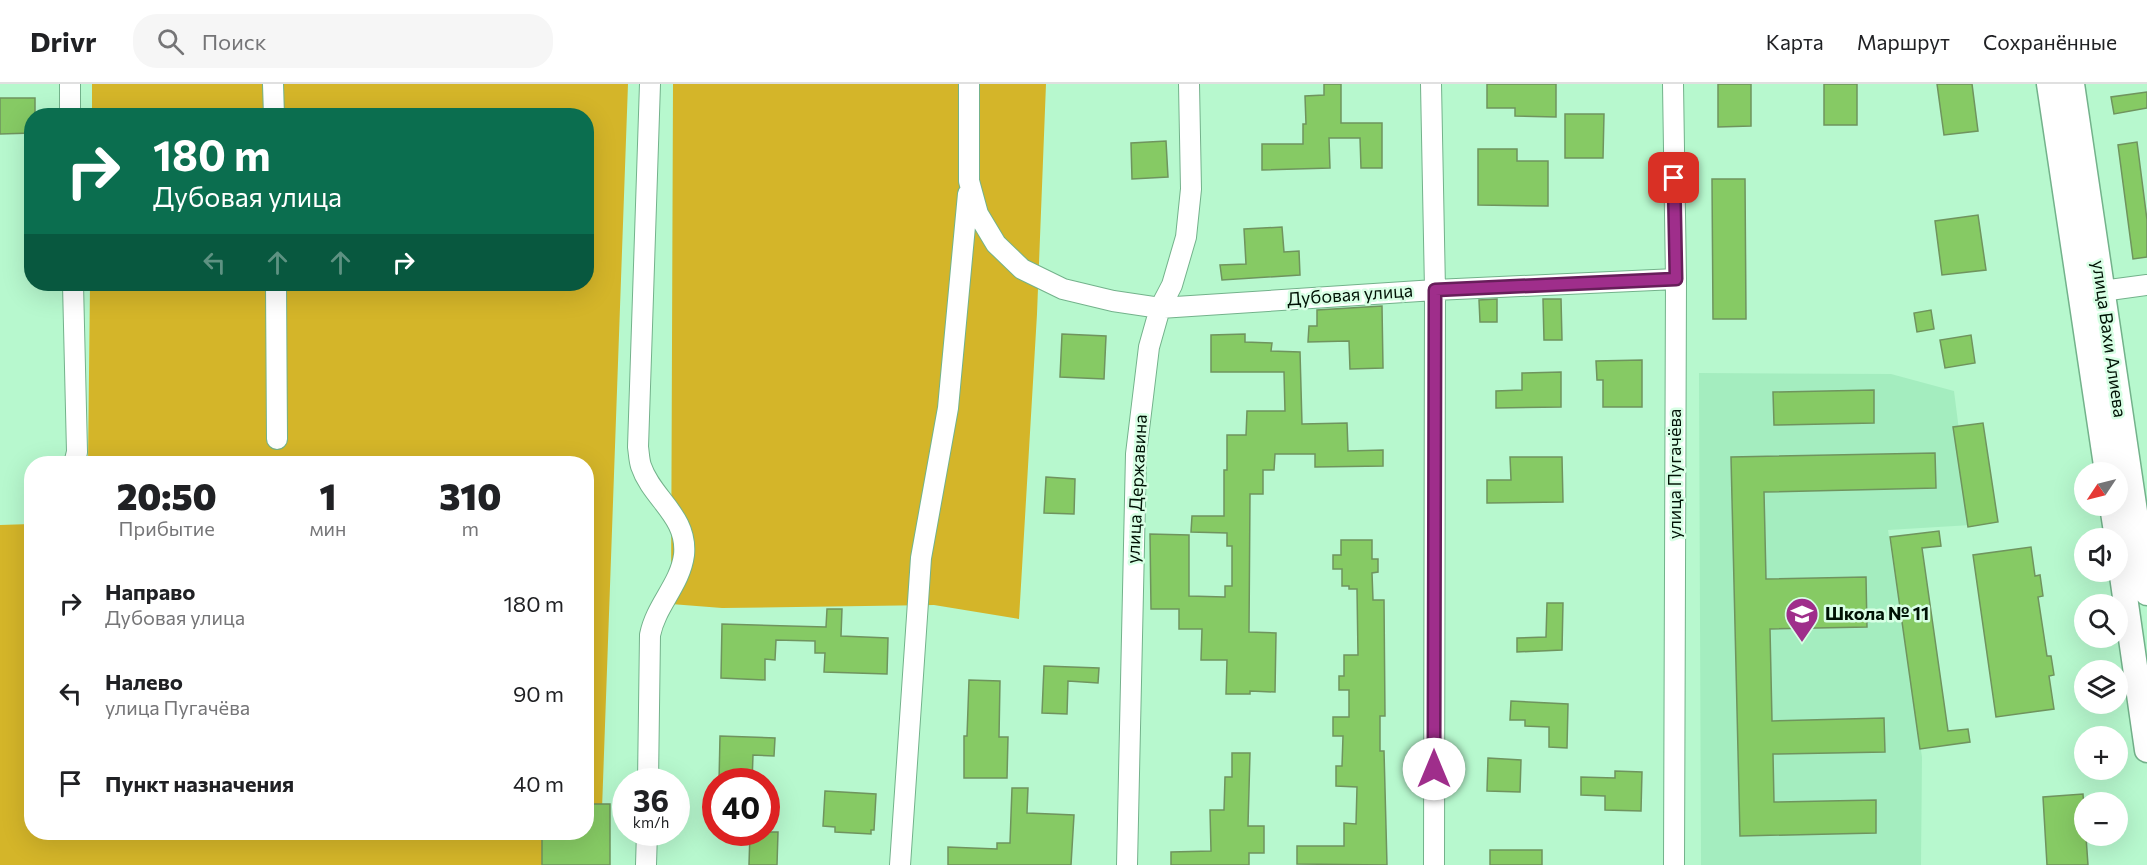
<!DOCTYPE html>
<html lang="ru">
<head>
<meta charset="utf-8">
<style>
	body { margin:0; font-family:Commissioner,sans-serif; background:#f6f6f6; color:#202124; height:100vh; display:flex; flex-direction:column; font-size:22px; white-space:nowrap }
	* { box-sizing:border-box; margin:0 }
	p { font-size:20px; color:#757577 }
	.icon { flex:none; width:33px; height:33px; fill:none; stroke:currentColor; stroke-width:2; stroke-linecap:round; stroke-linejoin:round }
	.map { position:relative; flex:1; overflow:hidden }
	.panel { position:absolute; left:24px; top:372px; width:570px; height:384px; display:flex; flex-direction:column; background:#fff; border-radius:24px; box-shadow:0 6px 24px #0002 }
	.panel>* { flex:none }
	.banner { position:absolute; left:24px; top:24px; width:570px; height:183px; border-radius:24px; box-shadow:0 6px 24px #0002; background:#0b6e4f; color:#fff; overflow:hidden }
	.needle { width:39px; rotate:235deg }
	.tools { position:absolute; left:2074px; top:378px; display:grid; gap:12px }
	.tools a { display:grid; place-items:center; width:54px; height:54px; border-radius:50%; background:#fff; box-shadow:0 6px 24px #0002; font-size:30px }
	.speed { position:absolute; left:612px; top:684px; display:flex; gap:12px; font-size:30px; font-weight:700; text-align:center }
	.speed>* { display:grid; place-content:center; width:78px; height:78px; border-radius:50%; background:#fff; box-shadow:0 6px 24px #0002; line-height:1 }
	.speed small { font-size:15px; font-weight:400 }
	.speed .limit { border:9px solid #d22; background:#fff; color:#111 }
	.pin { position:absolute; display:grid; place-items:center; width:51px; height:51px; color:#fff; margin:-26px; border-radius:12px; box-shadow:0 3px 9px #0006 }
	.me { position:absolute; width:66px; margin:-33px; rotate:0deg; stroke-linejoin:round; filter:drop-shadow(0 0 4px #0008) }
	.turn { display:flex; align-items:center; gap:21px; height:126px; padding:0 30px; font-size:27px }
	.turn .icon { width:78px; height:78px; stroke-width:2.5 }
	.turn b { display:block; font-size:42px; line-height:51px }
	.lanes { display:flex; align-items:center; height:57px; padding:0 30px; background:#0003; justify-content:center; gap:30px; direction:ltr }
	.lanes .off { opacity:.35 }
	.eta { display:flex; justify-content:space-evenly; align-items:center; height:102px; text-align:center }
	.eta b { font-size:36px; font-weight:800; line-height:42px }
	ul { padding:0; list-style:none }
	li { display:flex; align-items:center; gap:18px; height:90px; padding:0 30px }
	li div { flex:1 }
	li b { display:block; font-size:22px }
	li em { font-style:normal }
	header { display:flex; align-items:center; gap:36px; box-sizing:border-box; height:84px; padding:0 30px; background:#fff; border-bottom:2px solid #e0e0e0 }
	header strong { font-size:28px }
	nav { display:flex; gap:33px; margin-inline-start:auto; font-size:21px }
	.search { width:420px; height:54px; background:#f6f6f6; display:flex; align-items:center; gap:15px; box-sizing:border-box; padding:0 21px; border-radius:24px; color:#757577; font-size:22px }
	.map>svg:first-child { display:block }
	.built { fill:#a4edbf }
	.green { fill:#d4b529 }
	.building { fill:#86ca64; stroke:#6f945e; stroke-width:1.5 }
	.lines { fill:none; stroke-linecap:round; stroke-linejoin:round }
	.minor-casing { stroke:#73b28b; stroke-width:22 }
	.major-casing { stroke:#73b28b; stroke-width:27 }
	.minor { stroke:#fff; stroke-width:20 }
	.major { stroke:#fff; stroke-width:24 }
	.route-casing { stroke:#671e5a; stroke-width:15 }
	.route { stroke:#9f2e8b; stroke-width:10 }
	.labels { text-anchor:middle; stroke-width:5; stroke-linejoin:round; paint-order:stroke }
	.street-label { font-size:18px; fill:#001205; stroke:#d8ffe5 }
	.poi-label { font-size:18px; font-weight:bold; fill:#001205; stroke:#d8ffe5; text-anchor:start }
</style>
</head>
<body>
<header>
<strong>Drivr</strong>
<div class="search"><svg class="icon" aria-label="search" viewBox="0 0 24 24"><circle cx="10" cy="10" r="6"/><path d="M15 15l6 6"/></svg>Поиск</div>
<nav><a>Карта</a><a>Маршрут</a><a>Сохранённые</a></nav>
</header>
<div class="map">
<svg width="2147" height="781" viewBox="0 0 2147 781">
	<rect width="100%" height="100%" fill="#b7f8ce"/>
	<path class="built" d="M1699,289L1891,290L1954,307L1971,441L1888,446L1922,673L1921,781H1701Z"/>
	<path class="green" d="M92,0H628L600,781H0V441L31,440L32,748H586V380L88,379L90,200H586V32L92,31Z
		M673,0H1046L1037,230L1019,535L934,521L722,524L671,520Z"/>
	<path class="building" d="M1324,0H1341V39H1382V84H1361L1360,54H1329L1330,84L1262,86V60H1303V40H1306L1305,12L1324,11Z
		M1487,0H1556V33L1515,32V24H1487Z
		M1718,0H1751V42L1718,43Z
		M1824,0H1857V41H1824Z
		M1937,0H1972L1978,47L1944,51Z
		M2147,8V24L2114,30L2111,13Z
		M0,14H35V32H32V49L0,50Z
		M1565,30H1604L1603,74H1565Z
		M1166,57L1168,93L1132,95L1131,59Z
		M2137,58L2147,136V173L2133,175L2118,61Z
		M1478,65H1517V77H1548V122L1478,121Z
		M1712,95H1745L1746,235H1713Z
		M1978,131L1986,186L1942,191L1935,137Z
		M1282,143L1284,168L1299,167L1300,191L1222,196L1220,181L1246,180L1244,145Z
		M1497,215V238H1480L1479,216Z
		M1543,215H1561L1562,256H1544Z
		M1382,222L1383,284L1350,285L1349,257L1308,258L1309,242H1317V226Z
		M1931,226L1934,245L1917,248L1914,229Z
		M1062,250L1106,252L1104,295L1060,293Z
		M1245,250V258L1272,259L1271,267L1300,268L1302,340L1347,339L1348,367L1383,366V382L1315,383V370H1275L1274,386H1263V410H1250L1249,548L1276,549L1275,608L1250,607V610H1226L1227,576H1201L1202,545H1179V525H1151L1150,450L1189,451V512L1225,513V502H1232V462H1227V449L1191,448L1192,432H1224V386H1227V351H1246L1247,327H1285L1284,288H1211V251Z
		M1971,251L1975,279L1945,284L1940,256Z
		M1642,276V323H1603V296H1597L1596,277Z
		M1561,288V323L1496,324V307L1522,306V289Z
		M1874,306V339L1774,341L1773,308Z
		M1983,339L1998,438L1968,443L1953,343Z
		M1935,369L1936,404L1764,408L1766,495L1866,493L1867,543L1770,545L1772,637L1884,634L1885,668L1773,670L1774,718L1876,716V749L1740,752L1731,373Z
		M1510,373H1562L1563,418L1487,419V396H1511Z
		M1046,393L1075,395L1074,430L1044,429Z
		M1939,447L1941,462L1922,464L1948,647L1968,645L1970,658L1920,665L1890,453Z
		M1341,456H1372V475H1378V488L1372,489L1373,516H1384L1385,632H1380V667H1384L1387,781L1297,780V762H1344V739L1356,740L1357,703L1336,702V682H1342L1343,652H1333V633H1349V606H1339V592H1344V571H1358L1357,505H1349V502H1342V485H1333V471H1341Z
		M2031,463L2035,492L2040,491L2043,512L2038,513L2047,572H2051L2054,591L2049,592L2054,625L1996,633L1973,471Z
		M1547,519H1563L1562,566L1517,568V554L1546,553Z
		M827,525H842L841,552L888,554L887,590L824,588L825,569H815V557L776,556L775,576L765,575V596L721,594L722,540L826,543Z
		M1044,582L1099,584L1098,599L1068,597L1067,630L1042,629Z
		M969,596L1000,597L999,653H1008L1007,694H964V652H967Z
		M1511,617L1568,620L1567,664L1549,663V643L1525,642V636H1510Z
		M720,652L775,654L774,672L753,671L752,698H719Z
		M1232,669H1250L1248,742H1264V769H1249V781H1171V768L1211,767L1210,726H1224L1225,693H1232Z
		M1488,674L1521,676L1520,708L1487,707Z
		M1615,687L1642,688L1641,727L1605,726V712L1581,711V693L1615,694Z
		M1012,704H1028L1027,729L1074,731L1071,781H948V763L997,765V759H1010Z
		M825,707L876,710L874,746H871V750L835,748V743L823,742Z
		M2083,710L2088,781H2047L2043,713Z
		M586,720H610V781H542V748H586Z
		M750,748H778L777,781H749Z
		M1490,766H1542V781H1490Z"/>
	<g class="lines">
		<defs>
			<path id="minor" d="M70,0V32
				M273,0L274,32
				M969,0V97L978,130L996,160L1022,185L1063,205L1113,217L1160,224L1435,206L1676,195
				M1431,0L1435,206L1434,781
				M1673,0L1676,195L1674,781
				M73,200L77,368L74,380
				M276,200L277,355
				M2102,207L2147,201
				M648,698L650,551C656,521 680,501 684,471C688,432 652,415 641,382C639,376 639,369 638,363L650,0
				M646,781L647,748
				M900,781L921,474L948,324L968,110
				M1127,781L1136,370L1149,263L1160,224L1172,201L1186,153L1191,105L1189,0"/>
			<path id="major" d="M2049,0L2107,388
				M2072,0L2147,509
				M2112,422L2117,454
				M2118,464L2147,666"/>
		</defs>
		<use href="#minor" class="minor-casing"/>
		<use href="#major" class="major-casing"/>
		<use href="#minor" class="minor"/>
		<use href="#major" class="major"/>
	</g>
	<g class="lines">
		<defs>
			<path id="route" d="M1434,685L1435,206L1676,195L1674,94"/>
		</defs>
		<use href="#route" class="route-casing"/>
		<use href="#route" class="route"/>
	</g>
	<defs>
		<symbol id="school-pin" viewBox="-11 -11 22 30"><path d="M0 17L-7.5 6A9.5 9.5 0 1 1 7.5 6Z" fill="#9f2e8b" stroke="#d8ffe5"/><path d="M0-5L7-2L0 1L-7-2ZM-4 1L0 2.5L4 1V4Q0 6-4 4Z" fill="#fff"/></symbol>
	</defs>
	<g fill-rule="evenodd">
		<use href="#school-pin" x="1783" y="511" width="38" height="52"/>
	</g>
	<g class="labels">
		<g class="street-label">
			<text transform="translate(1350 211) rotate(-4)" y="6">Дубовая улица</text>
			<text transform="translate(2109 255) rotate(82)" y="6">улица Вахи Алиева</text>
			<text transform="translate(1675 390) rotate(-90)" y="6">улица Пугачёва</text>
			<text transform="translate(1137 405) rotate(-87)" y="6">улица Державина</text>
		</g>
		<g class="poi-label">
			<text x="1825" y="536">Школа № 11</text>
		</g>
	</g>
</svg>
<div class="tools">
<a><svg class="needle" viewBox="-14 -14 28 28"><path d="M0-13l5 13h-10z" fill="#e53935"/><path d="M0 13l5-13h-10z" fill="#757577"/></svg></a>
<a><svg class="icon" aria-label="sound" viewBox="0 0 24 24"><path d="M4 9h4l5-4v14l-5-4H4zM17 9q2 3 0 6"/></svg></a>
<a><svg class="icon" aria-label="search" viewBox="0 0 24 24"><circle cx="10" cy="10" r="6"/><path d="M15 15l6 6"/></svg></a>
<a><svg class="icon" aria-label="layers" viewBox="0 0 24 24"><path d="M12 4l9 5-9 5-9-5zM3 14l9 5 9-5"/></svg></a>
<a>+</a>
<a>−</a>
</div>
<div class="speed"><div>36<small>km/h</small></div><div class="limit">40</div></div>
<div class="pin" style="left:1674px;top:94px;background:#d93025"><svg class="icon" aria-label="arrive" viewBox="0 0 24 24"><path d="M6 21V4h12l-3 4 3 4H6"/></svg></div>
<svg class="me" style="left:1434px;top:685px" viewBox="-20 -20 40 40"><circle r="19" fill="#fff"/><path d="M0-13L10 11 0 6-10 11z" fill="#9f2e8b"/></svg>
<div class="banner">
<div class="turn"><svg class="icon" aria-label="right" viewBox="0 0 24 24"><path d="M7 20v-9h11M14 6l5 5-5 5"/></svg><div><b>180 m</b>Дубовая улица</div></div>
<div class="lanes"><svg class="icon off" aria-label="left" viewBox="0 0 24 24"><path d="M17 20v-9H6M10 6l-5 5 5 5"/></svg><svg class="icon off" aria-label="ahead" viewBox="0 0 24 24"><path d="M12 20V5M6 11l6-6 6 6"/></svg><svg class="icon off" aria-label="ahead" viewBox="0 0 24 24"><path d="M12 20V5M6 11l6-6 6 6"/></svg><svg class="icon" aria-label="right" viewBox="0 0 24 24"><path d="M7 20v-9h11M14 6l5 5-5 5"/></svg></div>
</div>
<section class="panel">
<div class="eta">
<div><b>20:50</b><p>Прибытие</p></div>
<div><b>1</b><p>мин</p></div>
<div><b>310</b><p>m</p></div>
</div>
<ul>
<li><svg class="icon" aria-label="right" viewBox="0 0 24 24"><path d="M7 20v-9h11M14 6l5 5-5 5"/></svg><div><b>Направо</b><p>Дубовая улица</p></div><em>180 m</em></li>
<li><svg class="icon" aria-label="left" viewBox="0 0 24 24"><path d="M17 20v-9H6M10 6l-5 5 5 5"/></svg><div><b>Налево</b><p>улица Пугачёва</p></div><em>90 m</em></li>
<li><svg class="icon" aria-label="arrive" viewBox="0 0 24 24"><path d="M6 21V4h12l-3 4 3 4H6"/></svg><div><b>Пункт назначения</b></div><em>40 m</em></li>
</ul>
</section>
</div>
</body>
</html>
